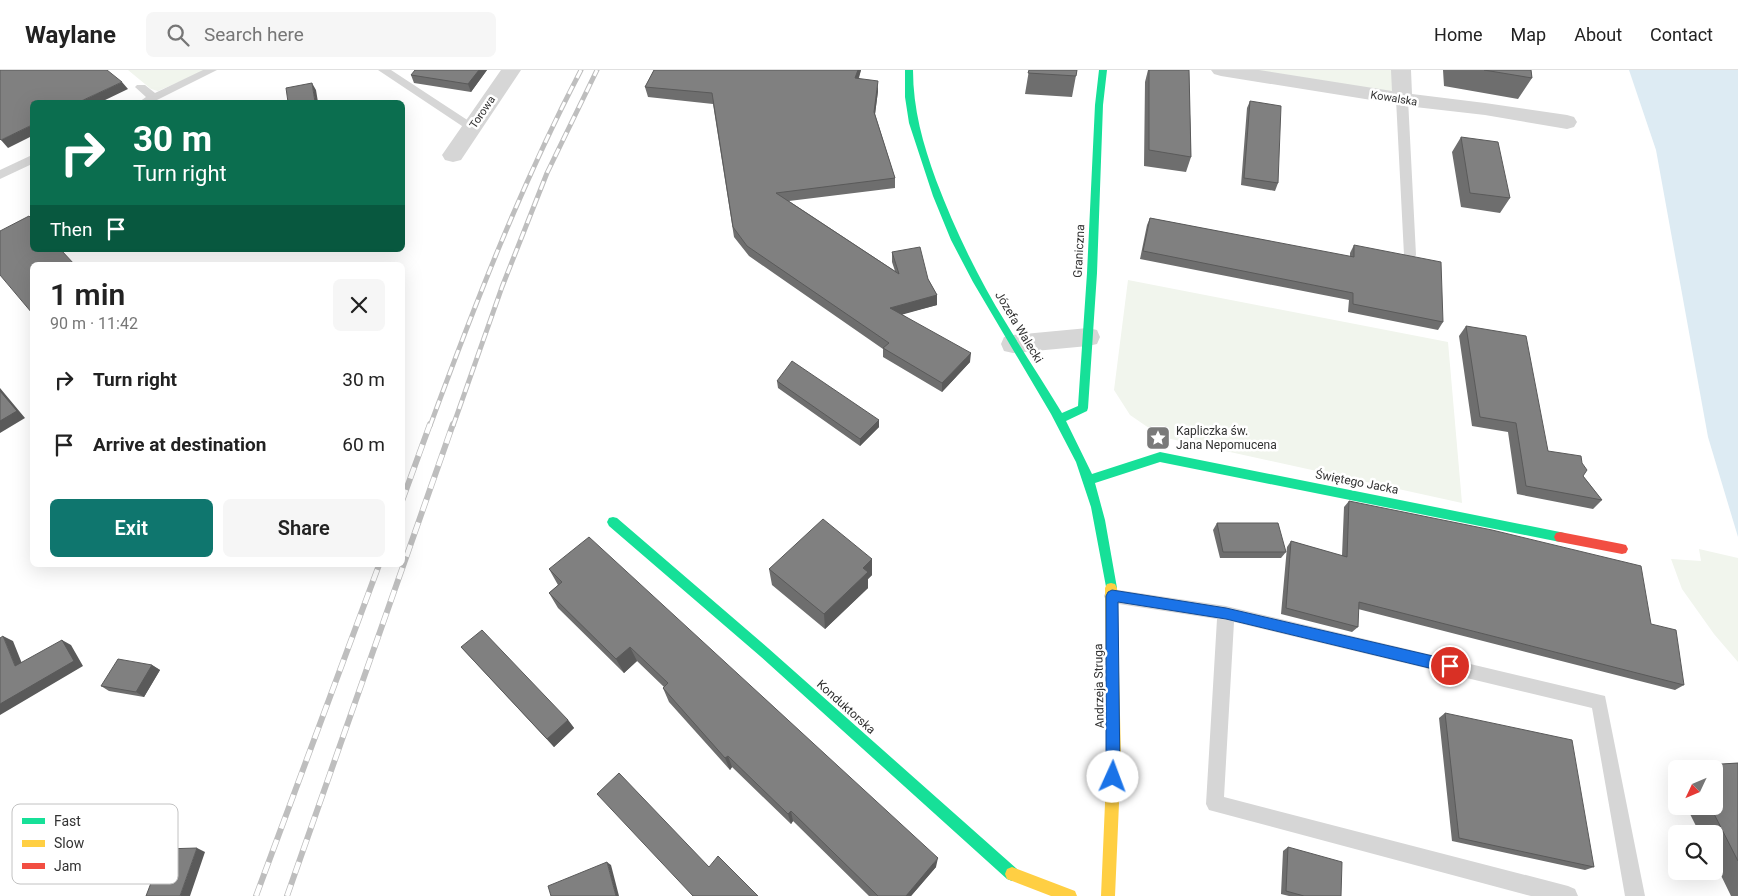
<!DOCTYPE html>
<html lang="en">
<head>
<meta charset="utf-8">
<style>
	body { margin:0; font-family:Roboto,sans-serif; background:#f6f6f6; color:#222; height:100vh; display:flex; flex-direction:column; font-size:19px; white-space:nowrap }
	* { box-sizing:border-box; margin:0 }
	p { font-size:16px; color:#767676 }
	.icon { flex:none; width:28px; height:28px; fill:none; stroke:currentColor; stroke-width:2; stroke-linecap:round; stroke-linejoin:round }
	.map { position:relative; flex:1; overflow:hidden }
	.side { position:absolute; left:30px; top:192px; width:375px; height:305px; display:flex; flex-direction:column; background:#fff; border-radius:8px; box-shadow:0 5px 20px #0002 }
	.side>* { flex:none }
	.banner { position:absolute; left:30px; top:30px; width:375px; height:152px; border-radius:8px; box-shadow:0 5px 20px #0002; background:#0b6e4f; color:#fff; overflow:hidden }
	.needle { width:32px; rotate:226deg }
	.tools { position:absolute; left:1668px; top:690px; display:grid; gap:10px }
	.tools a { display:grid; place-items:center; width:55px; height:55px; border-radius:8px; background:#fff; box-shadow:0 5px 20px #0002; font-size:25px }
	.pin { position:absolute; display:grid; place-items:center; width:42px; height:42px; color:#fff; margin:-21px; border:2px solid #fff; border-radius:50%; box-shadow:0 1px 5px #0007 }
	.me { position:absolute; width:55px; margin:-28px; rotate:2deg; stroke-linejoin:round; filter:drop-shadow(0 0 4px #0008) }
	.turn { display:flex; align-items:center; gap:18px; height:105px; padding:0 20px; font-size:22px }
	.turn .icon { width:65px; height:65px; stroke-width:2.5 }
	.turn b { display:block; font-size:35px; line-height:42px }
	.then { display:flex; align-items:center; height:48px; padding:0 20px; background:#0003; gap:10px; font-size:19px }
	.round { display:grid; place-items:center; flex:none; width:52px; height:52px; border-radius:8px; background:#f6f6f6 }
	.overview { display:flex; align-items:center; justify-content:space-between; height:85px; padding:0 20px }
	h1 { font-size:30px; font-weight:600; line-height:38px }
	.primary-button { display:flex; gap:10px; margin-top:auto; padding:10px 20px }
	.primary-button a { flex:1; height:58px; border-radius:8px; background:#0f766e; color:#fff; font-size:20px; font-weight:600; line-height:58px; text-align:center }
	.primary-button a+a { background:#f6f6f6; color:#222 }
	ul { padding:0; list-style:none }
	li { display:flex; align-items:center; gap:15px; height:65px; padding:0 20px }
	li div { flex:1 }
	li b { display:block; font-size:19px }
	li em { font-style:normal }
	header { display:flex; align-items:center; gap:30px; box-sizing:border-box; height:70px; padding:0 25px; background:#fff; border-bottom:1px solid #e0e0e0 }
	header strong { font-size:24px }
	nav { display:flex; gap:28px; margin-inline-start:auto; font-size:18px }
	.search { width:350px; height:45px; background:#f6f6f6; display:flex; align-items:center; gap:12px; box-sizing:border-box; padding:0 18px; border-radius:8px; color:#767676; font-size:19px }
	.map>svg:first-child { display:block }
	.green { fill:#f1f5ed }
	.water { fill:#ddebf3 }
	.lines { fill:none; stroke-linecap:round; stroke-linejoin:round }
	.lane { fill:#d6d6d6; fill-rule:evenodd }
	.street { fill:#d6d6d6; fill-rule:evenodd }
	.fast { fill:#16e098; fill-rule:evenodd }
	.slow { fill:#ffcf43; fill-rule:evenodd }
	.jam { fill:#f24e42; fill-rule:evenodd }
	.rail-far1-casing { stroke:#bebebe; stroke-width:5 }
	.rail-casing { stroke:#bebebe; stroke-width:6 }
	.rail-far1 { stroke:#fff; stroke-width:3; stroke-dasharray:9; stroke-linecap:butt }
	.rail { stroke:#fff; stroke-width:4.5; stroke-dasharray:12; stroke-linecap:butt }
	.wall { fill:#6e6e6e }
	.shaded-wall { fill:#5a5a5a }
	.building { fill:#808080; stroke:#5a5a5a }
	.route { fill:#1a73e8; stroke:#114b97 }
	.labels { text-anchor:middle; stroke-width:5; stroke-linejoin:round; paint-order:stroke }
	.far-street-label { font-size:11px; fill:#323232; stroke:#fff }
	.street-label { font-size:12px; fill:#323232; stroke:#fff }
	.poi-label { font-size:12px; fill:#323232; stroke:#fff; text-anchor:start }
	.key { fill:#fff; stroke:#c2c2c2; stroke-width:1 }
	.key-label { font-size:14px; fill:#323232 }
</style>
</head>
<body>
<header>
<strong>Waylane</strong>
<div class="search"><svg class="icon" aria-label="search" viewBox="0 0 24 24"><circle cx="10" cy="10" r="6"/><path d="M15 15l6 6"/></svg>Search here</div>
<nav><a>Home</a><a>Map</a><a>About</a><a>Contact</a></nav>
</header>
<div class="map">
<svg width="1738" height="826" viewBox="0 0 1738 826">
	<rect width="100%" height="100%" fill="#fff"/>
	<path class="green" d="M128,0H206L158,21L151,19Z
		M1221,0H1401L1402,29Z
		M1128,210L1448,272L1462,433L1162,367L1130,345L1114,320Z
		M1699,479L1738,488V592L1714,564L1682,519L1671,489L1701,491Z"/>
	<path class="water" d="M1629,0H1738V467L1708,367L1656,80Z"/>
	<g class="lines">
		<path class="lane" d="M203,0H217L153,32H139L146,27L135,17L137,15H145L155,23Z
			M378,0H391L478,57L476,60H468Z
			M1402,26L1408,29L1416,185L1414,188H1406L1404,185L1396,29Z
			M32,85V94L0,109V100Z
			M1112,519L1226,536L1605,626L1645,826H1625L1592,638L1234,552L1224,727L1568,816L1575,819L1578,826H1531L1209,740L1206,734L1217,549L1112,533L1106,531L1104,526L1106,521Z"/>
		<path class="street" d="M501,0H521L461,90L453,92L445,90L442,85Z
			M1211,0H1259L1392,21L1391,0H1411L1412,24L1485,33L1567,45L1574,47L1577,52L1574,57L1567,59L1485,45L1415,37L1221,6L1214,4Z
			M1088,258L1097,260L1100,267L1097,274L1088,276L1013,283L1004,281L1001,274L1004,267L1013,265Z"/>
		<path class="fast" d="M905,0H913C913,39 923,74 936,110C955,160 978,208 1006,253C1024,283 1044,313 1062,343L1078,336L1087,203L1095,35L1099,0H1107L1103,35L1097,203L1088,338L1087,341L1066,351L1092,404L1160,382L1560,462L1564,463L1566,467L1564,471L1560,472L1160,392L1095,413L1105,450L1117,518L1115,522L1111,523L1107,522L1091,437L1076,392L1051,344L973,212L951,170L933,126L909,53L905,27Z
			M613,447L617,448L768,578L1017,799L1019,804L1017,809L1012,811L1007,809L760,586L609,456L607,452L609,448Z"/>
		<path class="slow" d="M1111,513L1115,514L1117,518L1121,687L1115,826H1101L1107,687L1105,518L1107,514Z
			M1012,797L1075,821L1077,826H1051L1007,809L1005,804L1007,799Z"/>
		<path class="jam" d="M1560,462L1622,474L1626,475L1628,479L1626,483L1622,484L1560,472L1556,471L1554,467L1556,463Z"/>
		<defs>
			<path id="rail-far1" d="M430,356C475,234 521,115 581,0
				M453,356L502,217L547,103L597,0"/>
			<path id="rail" d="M402,431L430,354
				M256,826L379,495
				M287,826L453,354"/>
		</defs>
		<use href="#rail-far1" class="rail-far1-casing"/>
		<use href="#rail" class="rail-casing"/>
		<use href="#rail-far1" class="rail-far1"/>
		<use href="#rail" class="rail"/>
	</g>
	<path class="wall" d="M487,0L471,22L414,13L411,5Z
		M654,0H861L859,8L878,21L875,44L895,108V118L789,131L895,201L892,192V182L928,209L937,225V235L902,244L970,292L942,322L883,287V279L749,186L734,167L713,34L648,27L645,17Z
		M1029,0H1077L1072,27L1025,24Z
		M1148,0H1189L1191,87L1186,102L1144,96L1145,12Z
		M1443,0H1531L1532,8L1518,29L1444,16Z
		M1250,31L1278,113L1275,121L1241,115L1247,38Z
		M1461,67L1510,128L1500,143L1461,137L1452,82Z
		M1150,148L1350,187V183L1354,175L1443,252L1438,260L1348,242L1349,230L1140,189L1147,155Z
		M1466,256L1548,381L1583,406L1602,430L1593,439L1517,424L1508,362L1472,356L1459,266Z
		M777,311L879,350V357L860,376L778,318Z
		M1349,431L1651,554L1684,615L1675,620L1358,539V557L1352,562L1281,544L1287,477L1291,471L1342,486L1344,437Z
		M1217,453L1286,482L1281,488H1220L1213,460Z
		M872,489V505L868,509V518L825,559L772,515L769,499Z
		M549,499L936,797L911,826H869L793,751L791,754L732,697L730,700L669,632L663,618L664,617L637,591L624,603L558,538L549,523L558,515Z
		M461,577L568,650L574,658L554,677Z
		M152,595L160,600L144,627L109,621L101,616Z
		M1445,643L1594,797L1585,800L1452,771L1439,648Z
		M1738,693V826H1731L1714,791V764H1700L1686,736H1714V699H1682L1689,696Z
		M1676,701V716L1670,704Z
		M1288,777L1341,826H1289L1281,824L1283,781Z"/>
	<path class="shaded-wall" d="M479,0H487L471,22L468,14Z
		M858,0H861L855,18V8Z
		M878,11V21L874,52V42Z
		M122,12L128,19L101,32H79Z
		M312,13L316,20L318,32H315Z
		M32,55V66L8,78L1,70Z
		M937,225V235L890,248V238Z
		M971,283L970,292L942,322V313Z
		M0,318L25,348L0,363Z
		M879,350V357L860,376V369Z
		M872,489V505L868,509V518L825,559L824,544L863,498Z
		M3,566L13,571L25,601L15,596Z
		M62,570L71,575L83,596L0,645V634Z
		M630,577L637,591L624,603L616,589Z
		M152,595L160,600L144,627L136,622Z
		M568,650L574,658L554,677L547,669Z
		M728,686L732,697L730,700L725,688Z
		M791,741L793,751L791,754L788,744Z
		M197,778L205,782L190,826H180Z
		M938,788L936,797L911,826H906Z
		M607,792L611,795L619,826H616Z"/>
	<path class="building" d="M0,0H107L122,12L79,32H32V55L1,70L0,69Z
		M415,0H479L468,14L411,5Z
		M654,0H858L855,8L878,11L874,42L895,108L776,123L899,204L892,182L920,177L928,209L937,225L890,238L971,283L942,313L883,278L889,273L747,176L733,157L712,23L645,17Z
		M1029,0H1077L1076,6L1028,3Z
		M1149,0H1189L1191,87L1149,80Z
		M1484,0H1531L1532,8Z
		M312,13L315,32H288L286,18Z
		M1250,31L1281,36L1278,113L1244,108Z
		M1461,67L1498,72L1510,128L1470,123Z
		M29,146L32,149V180H61L75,195H32V243L0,205V161Z
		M1150,148L1354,187V175L1441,192L1443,252L1353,234V223L1143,181Z
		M1466,256L1526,266L1548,381L1581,386L1582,393L1587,400L1583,406L1602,430L1526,416L1516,353L1480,347Z
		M792,291L879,350L860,369L777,311Z
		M0,321L17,341L0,351Z
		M1349,431L1492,460L1641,496L1651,554L1676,560L1684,615L1359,532L1358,557L1286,538L1291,471L1347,487Z
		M823,449L872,489L863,498L868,502L824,544L769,499Z
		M1217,453H1278L1286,482H1223Z
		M589,467L938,788L906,826H878L791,741L788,744L728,686L725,688L663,618L668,613L630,577L616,589L549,523L562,512L549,499Z
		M482,560L568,650L547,669L461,577Z
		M3,566L15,596L62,570L74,591L0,634V568Z
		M118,589L152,595L136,622L101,616Z
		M1445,643L1572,670L1594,797L1459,768Z
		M1738,693V791L1710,736H1714V699H1690L1689,696Z
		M619,703L709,797L718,786L758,826H693L597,724Z
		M1288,777L1342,792L1341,826H1304L1286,821Z
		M197,778L180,826H146L164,779Z
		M607,792L616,826H551L548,816Z"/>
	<path class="route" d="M1112,520L1226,538L1450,590L1454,592L1456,596L1454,601L1450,603L1226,549L1118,532L1120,707L1118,712L1113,714L1108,712L1106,707V526L1108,522Z"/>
	<defs>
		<symbol id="sight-square" viewBox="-11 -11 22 22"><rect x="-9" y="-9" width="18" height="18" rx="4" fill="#7a7a7a" stroke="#fff"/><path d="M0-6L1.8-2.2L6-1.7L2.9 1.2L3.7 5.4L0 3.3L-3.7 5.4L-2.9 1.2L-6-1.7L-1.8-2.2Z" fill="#fff"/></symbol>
	</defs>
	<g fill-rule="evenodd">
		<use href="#sight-square" x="1144" y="354" width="28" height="28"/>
	</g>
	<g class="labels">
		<g class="far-street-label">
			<text transform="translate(1394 28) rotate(9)" y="4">Kowalska</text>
			<text transform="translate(482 42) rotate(-56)" y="4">Torowa</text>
		</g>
		<g class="street-label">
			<text transform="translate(1079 181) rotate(-87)" y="4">Graniczna</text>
			<text transform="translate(1019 257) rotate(59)" y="4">Józefa Walecki</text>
			<text transform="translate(1357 412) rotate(11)" y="4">Świętego Jacka</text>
			<text transform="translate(1099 616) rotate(-91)" y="4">Andrzeja Struga</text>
			<text transform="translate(846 637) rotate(42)" y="4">Konduktorska</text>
		</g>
		<g class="poi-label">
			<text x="1176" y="365">Kapliczka św.<tspan x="1176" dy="14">Jana Nepomucena</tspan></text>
		</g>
	</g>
	<rect x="12" y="734" width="166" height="80" rx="8" class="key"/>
	<rect x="22" y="748" width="23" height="6" fill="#16e098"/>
	<rect x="22" y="770" width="23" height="7" fill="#ffcf43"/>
	<rect x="22" y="793" width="23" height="6" fill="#f24e42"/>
	<g class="key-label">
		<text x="54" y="756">Fast</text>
		<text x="54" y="778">Slow</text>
		<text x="54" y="801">Jam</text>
	</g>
</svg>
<div class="tools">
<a><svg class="needle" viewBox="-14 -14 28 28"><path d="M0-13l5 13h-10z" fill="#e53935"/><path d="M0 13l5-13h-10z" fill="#767676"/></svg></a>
<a><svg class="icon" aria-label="search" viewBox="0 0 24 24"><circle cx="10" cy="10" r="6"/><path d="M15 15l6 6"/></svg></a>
</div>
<div class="pin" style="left:1450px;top:596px;background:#d93025"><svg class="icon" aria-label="arrive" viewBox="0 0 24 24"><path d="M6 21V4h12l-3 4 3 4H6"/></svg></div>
<svg class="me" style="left:1113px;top:707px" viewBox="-20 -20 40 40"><circle r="19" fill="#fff"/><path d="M0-13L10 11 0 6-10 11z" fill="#1a73e8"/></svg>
<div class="banner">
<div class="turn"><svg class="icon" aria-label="right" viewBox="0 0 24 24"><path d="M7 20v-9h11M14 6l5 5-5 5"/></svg><div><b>30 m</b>Turn right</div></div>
<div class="then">Then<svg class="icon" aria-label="arrive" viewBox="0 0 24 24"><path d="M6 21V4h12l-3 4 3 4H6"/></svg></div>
</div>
<section class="side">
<div class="overview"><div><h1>1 min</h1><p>90 m · 11:42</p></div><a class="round"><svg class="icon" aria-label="close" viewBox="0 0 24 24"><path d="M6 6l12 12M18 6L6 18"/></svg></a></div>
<ul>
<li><svg class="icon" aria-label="right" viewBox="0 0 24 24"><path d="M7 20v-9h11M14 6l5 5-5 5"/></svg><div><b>Turn right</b></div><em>30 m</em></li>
<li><svg class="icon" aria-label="arrive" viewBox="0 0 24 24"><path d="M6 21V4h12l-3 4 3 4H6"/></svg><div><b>Arrive at destination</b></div><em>60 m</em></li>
</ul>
<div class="primary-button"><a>Exit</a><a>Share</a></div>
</section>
</div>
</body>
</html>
